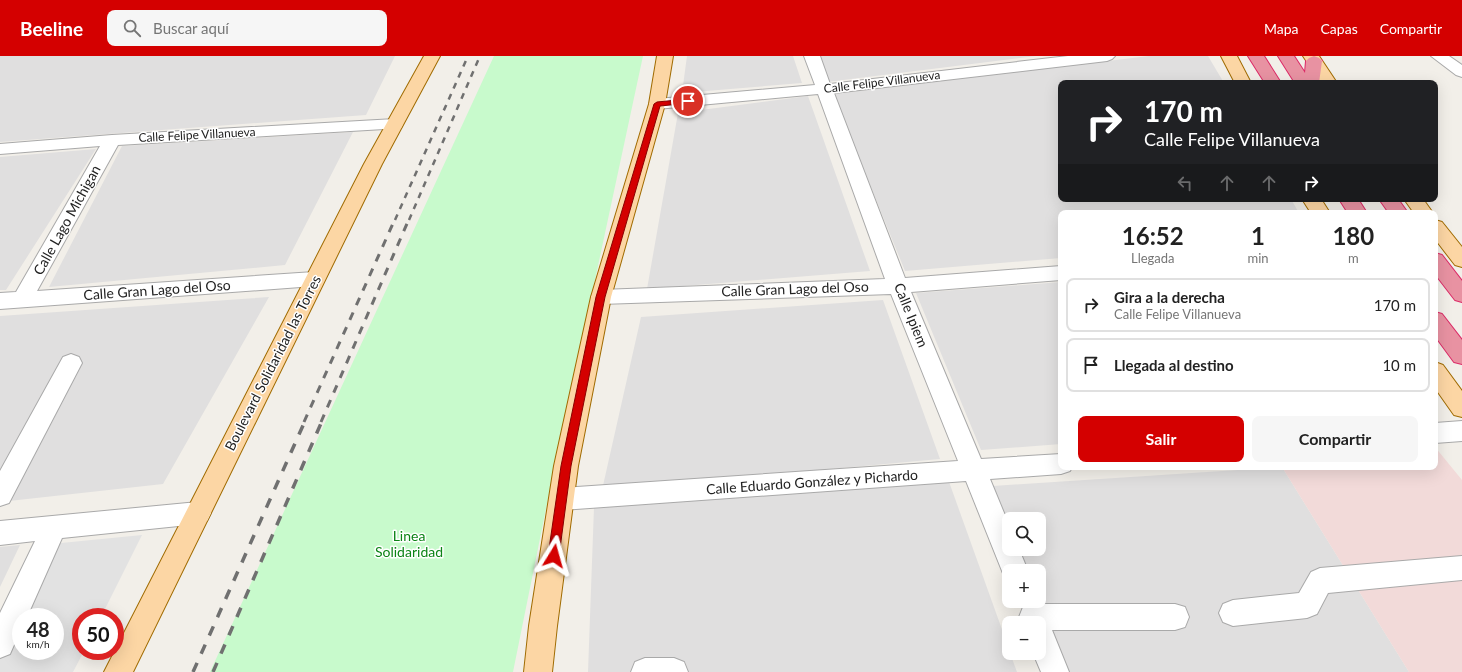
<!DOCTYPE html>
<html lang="es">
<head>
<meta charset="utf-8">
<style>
	body { margin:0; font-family:Lato,sans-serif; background:#f6f6f6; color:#222; height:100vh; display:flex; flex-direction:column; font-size:15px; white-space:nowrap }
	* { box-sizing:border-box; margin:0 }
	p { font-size:13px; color:#767676 }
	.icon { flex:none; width:22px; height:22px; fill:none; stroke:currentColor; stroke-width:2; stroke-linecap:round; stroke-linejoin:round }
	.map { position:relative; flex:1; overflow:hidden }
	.sheet { position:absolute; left:1058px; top:154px; width:380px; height:260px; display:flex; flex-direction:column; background:#fff; border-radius:8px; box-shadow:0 4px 16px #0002 }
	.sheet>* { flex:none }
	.guide { position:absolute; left:1058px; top:24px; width:380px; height:122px; border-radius:8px; box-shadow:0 4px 16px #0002; background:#202124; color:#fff; overflow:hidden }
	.buttons { position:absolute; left:1002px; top:456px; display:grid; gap:8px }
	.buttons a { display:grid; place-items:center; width:44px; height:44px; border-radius:8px; background:#fff; box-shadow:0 4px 16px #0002; font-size:20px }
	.speed { position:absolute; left:12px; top:552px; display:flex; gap:8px; font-size:20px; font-weight:700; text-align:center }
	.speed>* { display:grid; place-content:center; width:52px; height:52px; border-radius:50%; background:#fff; box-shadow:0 4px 16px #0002; line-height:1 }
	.speed small { font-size:10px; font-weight:400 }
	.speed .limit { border:6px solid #d22; background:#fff; color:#111 }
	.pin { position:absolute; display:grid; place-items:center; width:34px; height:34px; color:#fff; margin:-17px; border:2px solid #fff; border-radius:50%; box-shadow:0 1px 4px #0007 }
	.me { position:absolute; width:44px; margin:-22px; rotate:8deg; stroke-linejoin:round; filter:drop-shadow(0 0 3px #0008) }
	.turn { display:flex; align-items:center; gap:14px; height:84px; padding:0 20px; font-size:18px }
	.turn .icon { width:52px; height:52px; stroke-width:2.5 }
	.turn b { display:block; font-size:28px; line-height:34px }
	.lanes { display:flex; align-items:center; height:38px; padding:0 20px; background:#0003; justify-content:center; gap:20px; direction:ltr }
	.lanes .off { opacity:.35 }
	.eta { display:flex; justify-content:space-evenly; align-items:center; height:68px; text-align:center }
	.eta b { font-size:24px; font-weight:700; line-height:28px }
	.action { display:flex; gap:8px; margin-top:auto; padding:8px 20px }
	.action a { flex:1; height:46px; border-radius:8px; background:#d40000; color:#fff; font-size:16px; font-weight:700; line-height:46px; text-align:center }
	.action a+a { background:#f6f6f6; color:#222 }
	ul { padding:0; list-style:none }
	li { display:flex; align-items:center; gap:12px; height:54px; margin:0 8px 6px; padding:0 12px; border:2px solid #e0e0e0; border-radius:8px }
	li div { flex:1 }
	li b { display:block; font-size:15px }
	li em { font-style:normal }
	header { display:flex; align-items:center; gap:24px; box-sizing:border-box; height:56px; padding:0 20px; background:#d40000; color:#fff }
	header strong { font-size:19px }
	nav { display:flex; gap:22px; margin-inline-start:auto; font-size:14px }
	.search { width:280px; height:36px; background:#f6f6f6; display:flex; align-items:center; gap:10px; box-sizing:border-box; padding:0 14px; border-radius:8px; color:#767676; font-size:15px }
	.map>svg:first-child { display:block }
	.residential { fill:#e0dfdf }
	.commercial { fill:#f2dad9 }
	.park { fill:#c8facc }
	.parking { fill:#e2e2e2; fill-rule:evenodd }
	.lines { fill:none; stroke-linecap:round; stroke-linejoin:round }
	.minor-casing { stroke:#a9a9a9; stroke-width:2 }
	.major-casing { stroke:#a06b00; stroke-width:2 }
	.highway-casing { stroke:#dc2a67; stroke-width:2 }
	.minor { fill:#fff; fill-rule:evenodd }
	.major { fill:#fcd6a4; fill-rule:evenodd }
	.highway { fill:#e892a2; fill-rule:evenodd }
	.rail-far2 { stroke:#707070; stroke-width:2.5; stroke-dasharray:6 6; stroke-linecap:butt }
	.rail-far1 { stroke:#707070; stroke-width:3; stroke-dasharray:8 8; stroke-linecap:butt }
	.rail { stroke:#707070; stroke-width:3.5; stroke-dasharray:10 10; stroke-linecap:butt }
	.route { fill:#d40000; stroke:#8a0000 }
	.labels { text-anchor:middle; stroke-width:3; stroke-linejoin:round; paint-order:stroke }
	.far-street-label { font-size:12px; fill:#222; stroke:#fff }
	.street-label { font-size:14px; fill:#222; stroke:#fff }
	.park-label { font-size:14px; fill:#0c8416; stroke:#fff }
</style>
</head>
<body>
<header>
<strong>Beeline</strong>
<div class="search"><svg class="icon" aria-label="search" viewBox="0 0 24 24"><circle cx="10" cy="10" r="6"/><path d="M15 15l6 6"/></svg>Buscar aquí</div>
<nav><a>Mapa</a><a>Capas</a><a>Compartir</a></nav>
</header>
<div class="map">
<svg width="1462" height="616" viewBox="0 0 1462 616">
	<rect width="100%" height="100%" fill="#f2efe9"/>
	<path class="residential" d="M0,0H395L366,59L0,86Z
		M687,0H793L802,27L682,37Z
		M816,0H1036L827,26Z
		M1149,0H1208L1224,27H1061V143H1291L1299,157H1061V202L905,215L833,38Z
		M808,40L870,215L647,233L678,57Z
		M353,76L285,209L49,231L122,90Z
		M96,93L6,234H0V101Z
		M1061,226V388L981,394L916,237Z
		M269,241L163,428L0,446V260Z
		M883,244L940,403L602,434L641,261Z
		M1282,411L1409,616H1069L1039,543V515H1028L1019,493H1039V463H1009V469L993,430Z
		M948,423L1009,593V597H1010L1017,616H588L594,451Z
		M20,489L0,531V491Z"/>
	<path class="commercial" d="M1435,391L1462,424V616H1409L1282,411H1435Z"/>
	<path class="park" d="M494,0H643L548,443L513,616H210Z"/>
	<path class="parking" d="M142,479L101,561H81V595H84L73,616H0V598L51,488ZM21,561H55V595H21Z"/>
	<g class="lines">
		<defs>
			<path id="minor" d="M804,0H820L830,28L1068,0H1115L1112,3L1107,5L834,37L905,222L1061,210V224L911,236L981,403L1061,398V411H1072L1070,415L1061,418L990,423L1009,469V493H1019L1028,515H1009V525L1006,524L1002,515L966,425L562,454L553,451L550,443L553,435L562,432L958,405L891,238L601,248L594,246L591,241L594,236L601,234L885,223L818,38L657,53L651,51L649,48L651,45L657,43L815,29Z
				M1431,0H1449L1462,9V21L1456,19Z
				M395,63L401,64L403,68L401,72L118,89L37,235L314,216L321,218L324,223L321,228L314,230L0,253V237L16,236L100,90L0,98V88L112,79Z
				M71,298L79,301L82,307L9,447L0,450V415L63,301Z
				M1462,365V385L1435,387V367Z
				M198,446L207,449L211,457L207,465L198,468L62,482L27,561H21V573L10,598L0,602V557L35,485L0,489V465Z
				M1462,500V524L1328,537L1317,558L1307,562L1233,570L1223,566L1219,557L1223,548L1233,544L1299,537L1311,516L1320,512Z
				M1033,548H1175L1185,551L1189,561L1185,571L1175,574H1052L1069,616H1041L1033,597H1039V567H1022L1019,561L1023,551Z
				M645,602H674L684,606L688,616H631L635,606Z"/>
			<path id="major" d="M424,0H440L382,108L133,616H104L364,108Z
				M657,0H673L665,48L611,241L578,410L557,570L552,616H524L529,570L554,410L591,241L649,48Z
				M1221,0H1237L1251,27H1235Z
				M1303,0H1319L1337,27H1321Z
				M1302,143H1321L1330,157H1311Z
				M1404,143H1423L1433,157H1414Z
				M1435,164L1442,166L1462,191V211L1455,209L1435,183Z
				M1435,306L1443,309L1462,335V361L1454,359L1435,332Z"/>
			<path id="highway" d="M1248,0H1264L1281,27H1265Z
				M1278,0H1294L1305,17L1306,5L1309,2L1314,0L1319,2L1322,5L1319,27H1295Z
				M1339,143H1358L1367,157H1348Z
				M1379,143H1398L1408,157H1389Z
				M1435,197L1442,199L1462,225V246L1455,244L1435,218Z
				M1435,256L1442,258L1462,284V308L1454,306L1435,280Z"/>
		</defs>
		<use href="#minor" class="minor-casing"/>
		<use href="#major" class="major-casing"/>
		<use href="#highway" class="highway-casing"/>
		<use href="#minor" class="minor"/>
		<use href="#major" class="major"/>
		<use href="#highway" class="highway"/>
		<path class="rail-far2" d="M395,164L468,0
			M409,164L480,0"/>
		<path class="rail-far1" d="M304,366L395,163
			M321,366L409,163"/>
		<path class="rail" d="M193,616L305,365
			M213,616L322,365"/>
	</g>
	<path class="route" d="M688,43L691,45L690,47L660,50L605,241L571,410L559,500L558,503L554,505L550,503L548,500L561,410L596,241L654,48L657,46Z"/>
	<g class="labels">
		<g class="far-street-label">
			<text transform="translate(882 26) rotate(-7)" y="4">Calle Felipe Villanueva</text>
			<text transform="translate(197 79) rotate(-3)" y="4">Calle Felipe Villanueva</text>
		</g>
		<g class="street-label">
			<text transform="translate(67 164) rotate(-61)" y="5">Calle Lago Michigan</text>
			<text transform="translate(795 233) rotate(-2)" y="5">Calle Gran Lago del Oso</text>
			<text transform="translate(157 234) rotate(-4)" y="5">Calle Gran Lago del Oso</text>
			<text transform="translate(911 259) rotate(68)" y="5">Calle Ipiem</text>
			<text transform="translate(273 307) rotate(-63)" y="5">Boulevard Solidaridad las Torres</text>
			<text transform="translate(812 426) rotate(-4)" y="5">Calle Eduardo González y Pichardo</text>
		</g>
		<g class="park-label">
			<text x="409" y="485">Linea<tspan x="409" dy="16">Solidaridad</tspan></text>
		</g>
	</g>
</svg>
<div class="buttons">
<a><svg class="icon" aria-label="search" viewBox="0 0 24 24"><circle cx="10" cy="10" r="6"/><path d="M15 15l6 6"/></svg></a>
<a>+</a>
<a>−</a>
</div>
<div class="speed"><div>48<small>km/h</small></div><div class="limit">50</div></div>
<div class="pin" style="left:688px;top:45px;background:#d93025"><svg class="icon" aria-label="arrive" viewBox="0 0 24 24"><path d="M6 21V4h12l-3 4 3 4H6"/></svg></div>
<svg class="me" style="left:554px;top:500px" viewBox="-20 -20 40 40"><path d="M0-17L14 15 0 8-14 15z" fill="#d40000" stroke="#fff" stroke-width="4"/></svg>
<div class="guide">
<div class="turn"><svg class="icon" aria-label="right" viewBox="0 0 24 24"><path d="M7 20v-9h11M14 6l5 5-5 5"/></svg><div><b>170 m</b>Calle Felipe Villanueva</div></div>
<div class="lanes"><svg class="icon off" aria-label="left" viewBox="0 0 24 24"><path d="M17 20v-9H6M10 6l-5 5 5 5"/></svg><svg class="icon off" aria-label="ahead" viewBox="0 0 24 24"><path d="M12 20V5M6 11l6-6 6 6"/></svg><svg class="icon off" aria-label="ahead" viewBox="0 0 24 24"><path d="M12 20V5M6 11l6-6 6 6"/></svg><svg class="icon" aria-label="right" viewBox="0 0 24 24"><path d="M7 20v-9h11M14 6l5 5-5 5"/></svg></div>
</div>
<section class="sheet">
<div class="eta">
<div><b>16:52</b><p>Llegada</p></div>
<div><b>1</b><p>min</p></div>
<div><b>180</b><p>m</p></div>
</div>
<ul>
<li><svg class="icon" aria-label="right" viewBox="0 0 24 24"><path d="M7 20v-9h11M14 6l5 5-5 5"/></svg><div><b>Gira a la derecha</b><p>Calle Felipe Villanueva</p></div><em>170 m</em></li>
<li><svg class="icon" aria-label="arrive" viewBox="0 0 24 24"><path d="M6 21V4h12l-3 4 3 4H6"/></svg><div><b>Llegada al destino</b></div><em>10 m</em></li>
</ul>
<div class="action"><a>Salir</a><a>Compartir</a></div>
</section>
</div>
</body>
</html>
